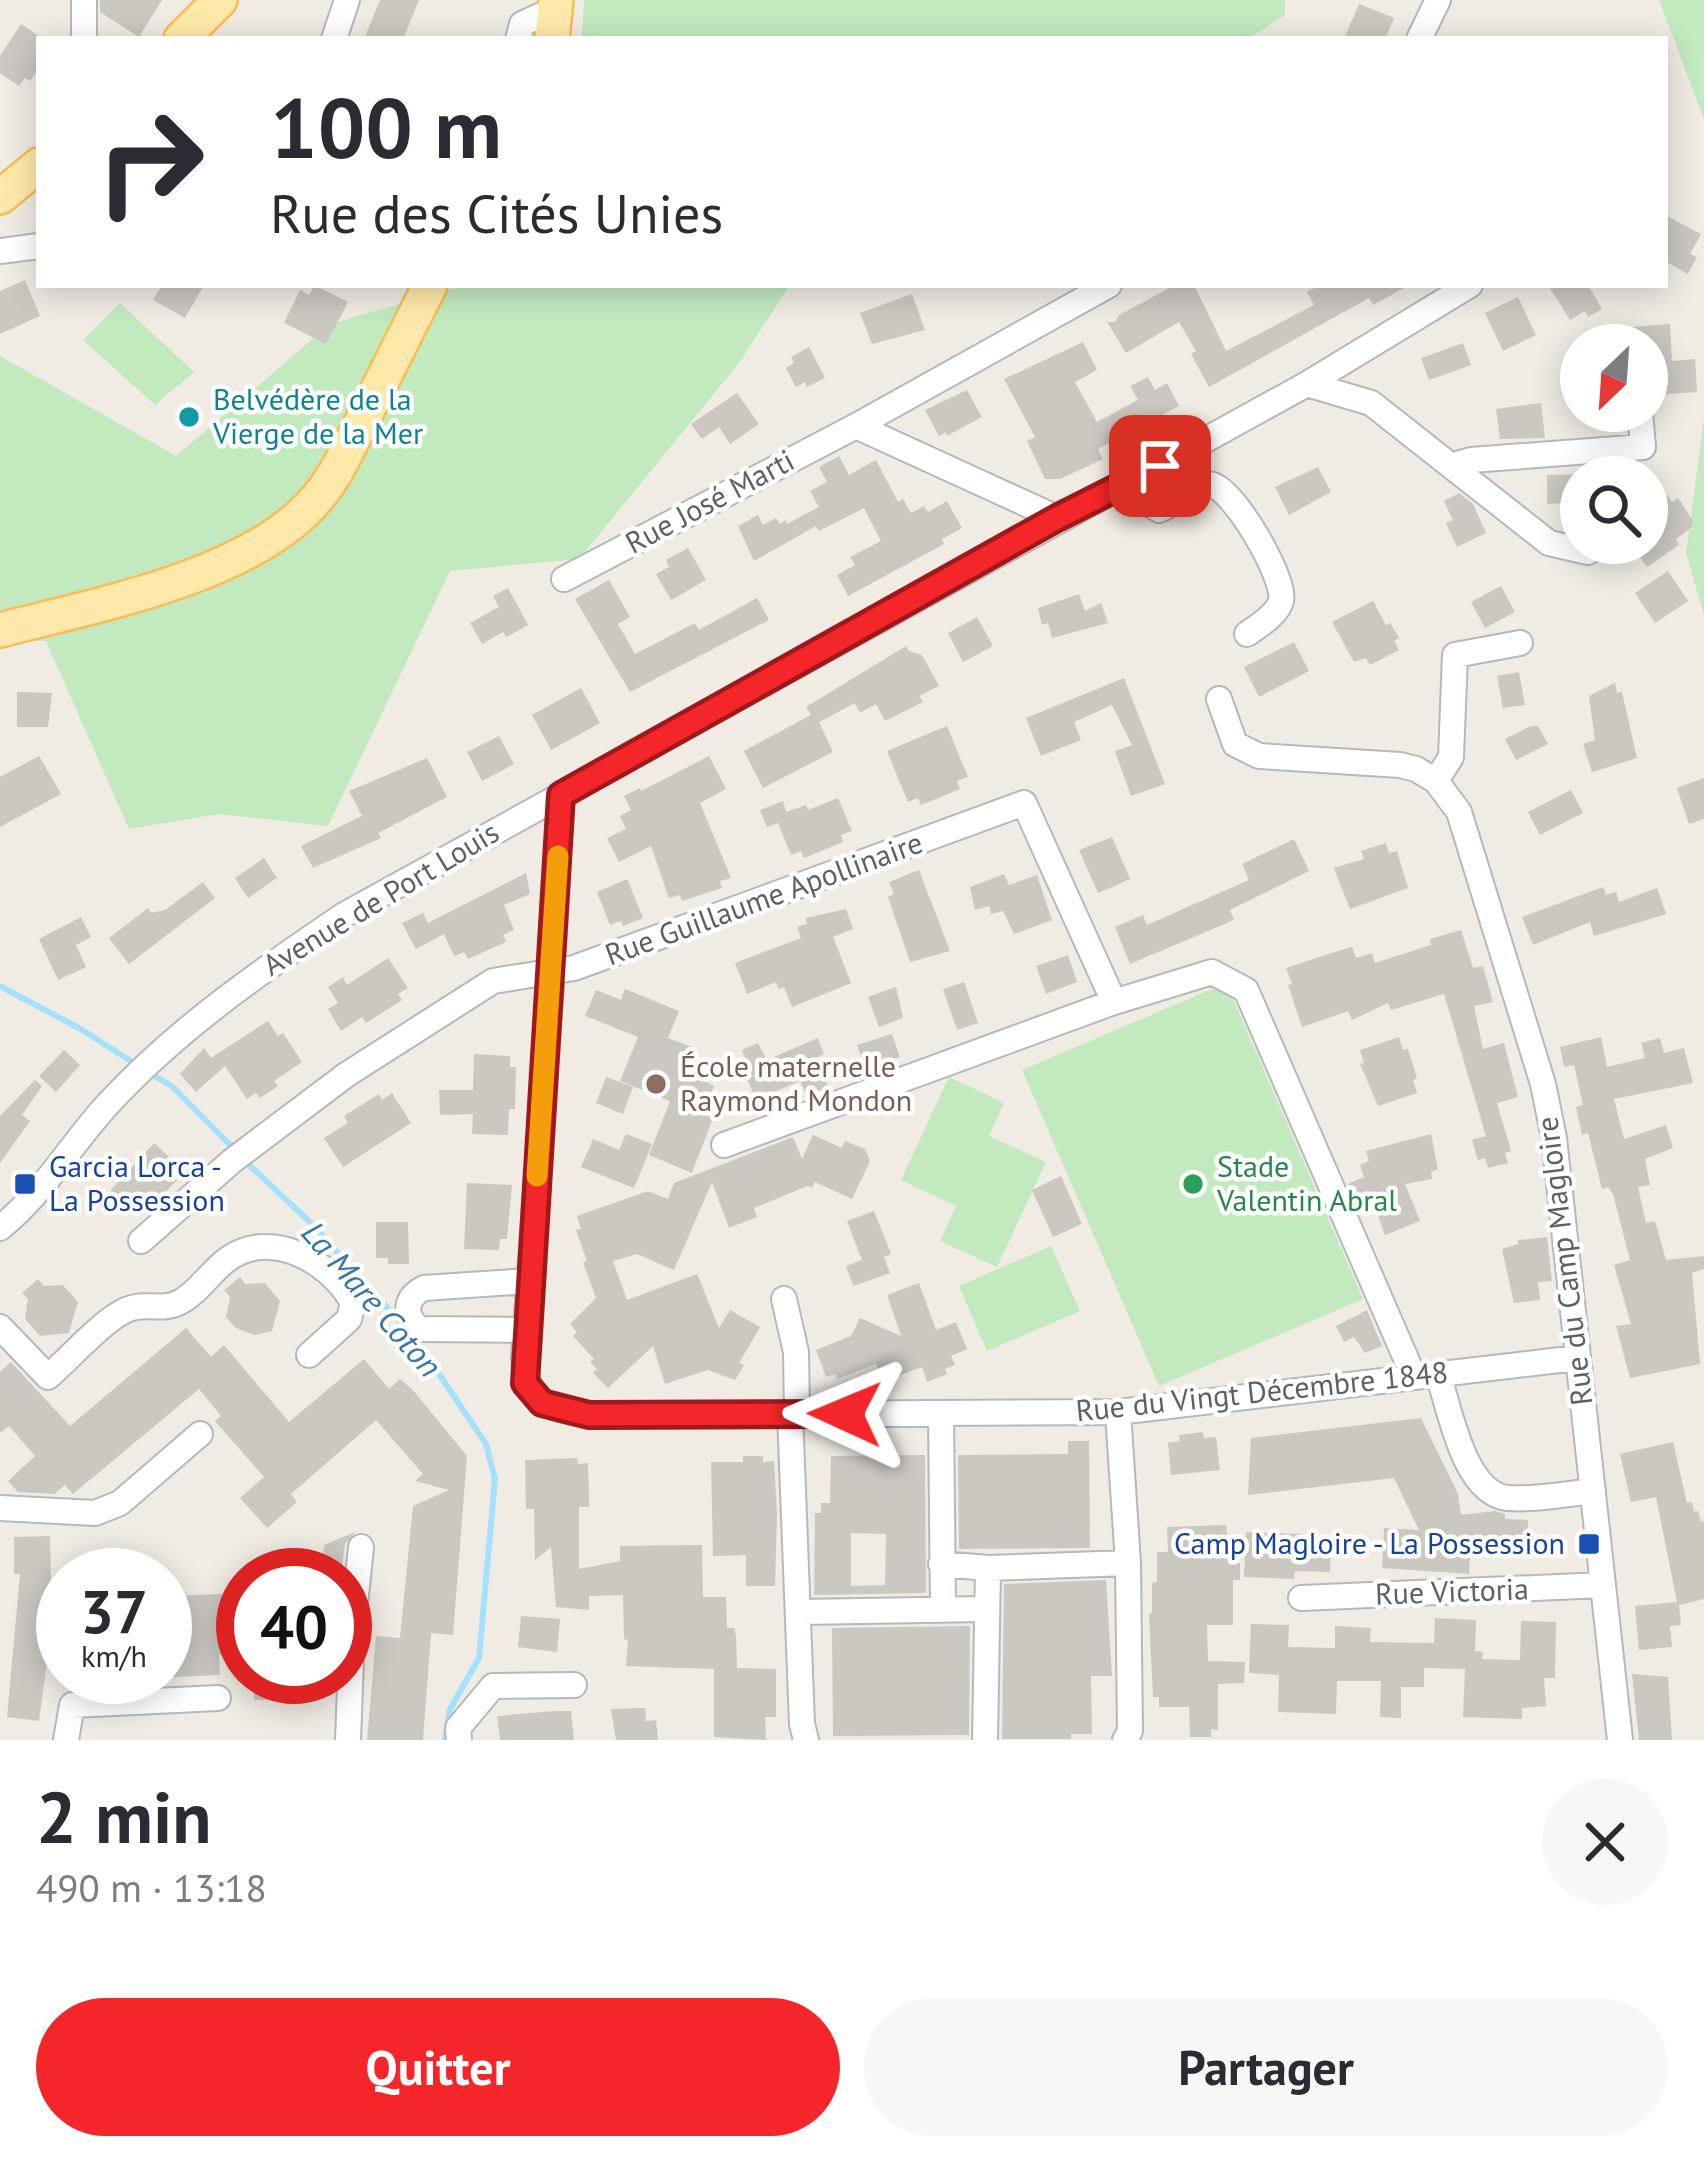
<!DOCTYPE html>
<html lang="fr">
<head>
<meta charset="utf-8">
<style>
	body { margin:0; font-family:"PT Sans",sans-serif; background:#f7f7f7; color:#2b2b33; height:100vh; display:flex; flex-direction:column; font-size:45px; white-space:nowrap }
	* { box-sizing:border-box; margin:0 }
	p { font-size:39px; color:#7c7c81 }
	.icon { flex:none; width:66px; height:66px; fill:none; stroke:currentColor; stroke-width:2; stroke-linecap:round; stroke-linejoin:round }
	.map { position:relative; height:1740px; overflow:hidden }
	.panel { display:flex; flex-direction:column; background:#fff; flex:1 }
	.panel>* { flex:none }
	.guide { position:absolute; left:36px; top:36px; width:1632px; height:252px; border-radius:0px; box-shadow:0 6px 30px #0003; background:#fff; color:#2b2b33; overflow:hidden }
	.needle { width:78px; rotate:205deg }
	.controls { position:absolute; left:1560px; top:324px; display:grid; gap:24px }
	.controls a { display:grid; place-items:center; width:108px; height:108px; border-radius:50%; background:#fff; box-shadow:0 6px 30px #0003; font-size:60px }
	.speed { position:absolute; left:36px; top:1548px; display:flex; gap:24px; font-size:60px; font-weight:700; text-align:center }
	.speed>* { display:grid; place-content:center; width:156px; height:156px; border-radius:50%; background:#fff; box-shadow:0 6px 30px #0003; line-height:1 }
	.speed small { font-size:30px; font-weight:400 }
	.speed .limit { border:18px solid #d22; background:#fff; color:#111 }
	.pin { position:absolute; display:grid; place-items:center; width:102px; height:102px; color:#fff; margin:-51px; border-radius:24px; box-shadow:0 6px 18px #0006 }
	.me { position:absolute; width:132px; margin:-66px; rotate:271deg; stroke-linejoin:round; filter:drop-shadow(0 0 9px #0008) }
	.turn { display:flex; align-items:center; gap:42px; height:252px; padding:0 36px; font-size:54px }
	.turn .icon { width:156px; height:156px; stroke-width:2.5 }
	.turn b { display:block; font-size:84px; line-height:102px }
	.round { display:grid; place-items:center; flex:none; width:126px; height:126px; border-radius:63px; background:#f7f7f7 }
	.summary { display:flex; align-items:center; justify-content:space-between; height:204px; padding:0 36px }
	h1 { font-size:72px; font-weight:700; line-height:90px }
	.button { display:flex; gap:24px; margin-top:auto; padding:24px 36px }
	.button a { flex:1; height:138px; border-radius:72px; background:#f52629; color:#fff; font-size:48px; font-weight:700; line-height:138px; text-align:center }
	.button a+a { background:#f7f7f7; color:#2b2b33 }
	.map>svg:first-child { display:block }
	.green { fill:#c3e9bf }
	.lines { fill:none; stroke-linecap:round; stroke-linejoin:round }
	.stream { stroke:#a5e0ff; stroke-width:6 }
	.building { fill:#cbc7c1; fill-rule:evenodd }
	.minor-casing { stroke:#b5b8bc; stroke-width:28 }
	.major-casing { stroke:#fbbc53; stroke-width:38 }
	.minor { stroke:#fff; stroke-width:24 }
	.major { stroke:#ffe9aa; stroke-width:33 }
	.route-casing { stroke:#9f191b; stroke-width:30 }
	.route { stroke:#f52629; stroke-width:21 }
	.slow { stroke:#f59e0b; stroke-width:21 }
	.culture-dot { fill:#0f9aa8; stroke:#fff; stroke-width:4.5 }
	.education-dot { fill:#8d6e63; stroke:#fff; stroke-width:4.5 }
	.transit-dot { fill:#1a4fb4; stroke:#fff; stroke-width:4.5 }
	.leisure-dot { fill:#2e9e5b; stroke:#fff; stroke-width:4.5 }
	.labels { text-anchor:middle; stroke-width:9; stroke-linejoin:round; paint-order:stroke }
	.culture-label { font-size:30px; fill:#0d838f; stroke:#fff; text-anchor:start }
	.street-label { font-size:30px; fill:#5c6166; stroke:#fff }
	.education-label { font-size:30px; fill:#785e54; stroke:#fff; text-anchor:start }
	.transit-label { font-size:30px; fill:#164399; stroke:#fff; text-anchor:start }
	.leisure-label { font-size:30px; fill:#27864d; stroke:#fff; text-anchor:start }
	.water-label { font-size:33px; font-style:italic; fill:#3677a6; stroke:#fff }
</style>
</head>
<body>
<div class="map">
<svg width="1704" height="1740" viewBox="0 0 1704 1740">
	<rect width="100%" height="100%" fill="#f0ece4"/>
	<path class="green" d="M584,0H1285V15L1248,39H582Z
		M1659,0H1704V120Z
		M466,285H790L739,363L579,559L450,571L328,826L219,814L129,829L46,641H0V356L176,456L330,324Z
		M120,303L194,372L155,405L83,340Z
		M1704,418V615L1686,553Z
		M1226,983L1363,1299L1159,1386L1022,1070Z
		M949,1077L1004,1103L989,1136L1046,1162L997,1267L940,1241L956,1206L901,1180Z
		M1051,1246L1080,1311L987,1351L959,1286Z"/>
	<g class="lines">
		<path class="stream" d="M0,986L79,1028L137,1065
			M148,1072L173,1087L236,1151
			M245,1161L313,1225L402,1324
			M415,1338L486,1444L495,1479L479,1658L450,1709L445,1740"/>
	</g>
	<path class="building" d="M100,0H162L139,37L100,12Z
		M380,0H419L403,39H364Z
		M1359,4L1394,18L1385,39H1344Z
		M21,24L39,36V68L30,81L25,78L19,86L0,73V56Z
		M1665,215L1701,234L1690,254L1697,257L1688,274L1665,261Z
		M25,280L40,316L0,334V291Z
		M162,285H204L185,318L153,300Z
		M314,285L348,302L326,344L284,323L300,290L309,295Z
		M1175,285H1194L1226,351L1314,305L1307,292L1320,285H1410L1373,305L1369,298L1209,387L1191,354L1196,351L1179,322L1126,353L1107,322H1115L1119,315Z
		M1548,285H1588L1602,309L1588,317L1585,311L1570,320Z
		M912,294L925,330L872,344L860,313Z
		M1518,297L1536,335L1503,351L1485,313Z
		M1670,324L1672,361L1695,359L1697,392L1655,395L1652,352H1647V345H1632L1631,327Z
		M1083,342L1097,370L1075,382L1097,422L1138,400L1130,386L1148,377L1155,390L1167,383L1179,406L1098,449L1103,459L1060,479H1045L1027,441L1035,437L1004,379Z
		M1463,343L1471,365L1429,380L1421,358Z
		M809,347L825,378L807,387L805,382L796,387L786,368L794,363L791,357Z
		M967,390L982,417L947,436L946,432L939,436L925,410Z
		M737,393L759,424L730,444L719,427L702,439L691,424Z
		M1541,403L1545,438L1500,439L1496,409Z
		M839,456L849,475L876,460L898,502L903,499L911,513L924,506L928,512L947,501L962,528L942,539L944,544L848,596L837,575L855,565L850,557L881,541L864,508L819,531L816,526L754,561L738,526L758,515L763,525L776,518L780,524L786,520L787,524L819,507L810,491L827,482L819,467Z
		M1318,467L1331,492L1289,515L1275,487Z
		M1577,474V496L1567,497V503L1547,504V475Z
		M1459,493L1473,504L1486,533L1457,547L1446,523L1453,520L1444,501Z
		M1668,496L1672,502L1678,498L1693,521L1691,528L1676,539L1679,545L1647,567L1630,543H1647V511Z
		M688,548L706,580L671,600L656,574L669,567L666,560Z
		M1668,571L1688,601L1655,623L1635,593Z
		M609,580L630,617L618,624L635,654L695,623L699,630L757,598L769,620L630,692L575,599Z
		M1501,586L1515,612L1485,628L1471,602Z
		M508,588L528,625L506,637L503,632L482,644L470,623L499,607L493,596Z
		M1079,594L1085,611L1101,603L1108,623L1052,638L1048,623L1042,625L1038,608Z
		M1373,601L1386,625L1390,623L1399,638L1394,641L1399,650L1370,665L1366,658L1354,662L1332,622Z
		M977,617L993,646L963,662L948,633Z
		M1294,642L1309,671L1259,697L1244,667Z
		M906,646L909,651L922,655L939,686L919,696L923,702L885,721L876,704L860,713L855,703L819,722L833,752L763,788L744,751L811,715L806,707Z
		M1519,672L1525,705L1503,708L1497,676Z
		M1124,678L1165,784L1131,796L1115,751L1132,745L1112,705L1074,722L1081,740L1041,756L1026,718Z
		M1615,683L1617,693L1622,692L1637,758L1592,772L1583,744L1595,740L1589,696Z
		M581,688L600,723L551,750L532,715Z
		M17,692L52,693L48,727H17Z
		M947,726L968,777L957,781L960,789L921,805L918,798L908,802L887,751Z
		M1531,726H1538L1548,744L1516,760L1505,739Z
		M499,736L514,764L482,781L467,752Z
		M39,756L61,794L0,827V777Z
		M709,756L726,789L700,803L731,878L720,881L722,888L682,901L680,895L669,898L651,846L619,862L607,838L626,829L620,816L631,810L624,796L640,788L641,791Z
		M427,758L447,797L378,833L381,838L313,868L301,846L362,816L349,791Z
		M1704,778V819L1689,824L1677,788Z
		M1571,790L1583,813L1540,835L1528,812Z
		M838,798L852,831L841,835L843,842L804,858L801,851L791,855L778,823L767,827L760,810L783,801L786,812L806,805L808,810Z
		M1112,837L1130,879L1098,893L1079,850Z
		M1294,839L1309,871L1230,910L1234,920L1130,964L1115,927L1143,915L1147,925L1249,880L1242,864Z
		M1386,843L1389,853L1397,851L1408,888L1350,909L1334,868L1364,859L1361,851Z
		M264,858L277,878L248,898L235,878Z
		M919,870L950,951L910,962L888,897L894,894L889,882Z
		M526,873L530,894L504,905L514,930L503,935L506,942L468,959L464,952L454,956L444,934L416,949L402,923L423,913L428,923Z
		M1004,874L1009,885L1037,875L1052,920L1014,934L1003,911L991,914L989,906L975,910L970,887Z
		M627,879L643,918L623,926L621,921L610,925L597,892Z
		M203,882L215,898L129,964L109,938L148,908L151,913L165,910Z
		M1603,887L1606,895L1616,892L1619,902L1657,888L1666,914L1594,936L1590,922L1533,945L1522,917Z
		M846,909L853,929L833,937L851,983L792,1007L784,987L779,989L776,982L747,994L735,963L801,938L797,927L807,924L806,918Z
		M81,917L91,937L76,945L86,967L58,980L39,939Z
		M1461,930L1473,968L1483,966L1493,1002L1474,1006L1483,1049L1504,1043L1518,1097L1497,1103L1511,1151L1505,1153L1508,1163L1488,1168L1485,1158L1478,1160L1472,1140L1486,1136L1444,994L1391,1010L1388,1003L1352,1020L1348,1011L1302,1027L1288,985L1292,984L1286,968L1328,954L1352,947L1356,958L1372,953L1375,963L1431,945L1430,939Z
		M1068,955L1077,982L1046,994L1036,966Z
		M388,958L408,988L398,994L402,1000L366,1023L362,1017L341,1031L328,1009L338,1003L328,987L343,977L347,985Z
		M964,982L978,1023L957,1030L943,989Z
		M896,987L903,1018L879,1027L868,997Z
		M625,989L679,1011L668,1038L698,1049L689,1073L714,1086L703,1113L713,1118L692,1173L649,1155L670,1101L620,1081L638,1037L585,1016L596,990L621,1000Z
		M268,1021L278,1036L283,1033L302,1062L274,1081L278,1086L260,1098L256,1093L247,1099L225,1066L196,1092L180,1074L204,1048L211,1058Z
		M892,1034L900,1057L864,1066L857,1045Z
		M1399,1037L1403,1050L1408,1049L1417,1078L1413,1080L1417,1093L1378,1106L1360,1064L1364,1063L1360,1050Z
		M1601,1037L1607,1067L1645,1058L1641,1043L1660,1038L1664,1053L1684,1048L1693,1083L1614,1099L1624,1139L1666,1125L1673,1148L1645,1159L1650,1185L1638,1187L1646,1223L1655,1221L1666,1260L1704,1256V1269L1692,1273L1700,1364L1630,1378L1616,1326L1631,1324L1614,1265L1630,1260L1613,1194L1608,1187L1602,1189L1588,1133L1582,1135L1576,1107L1583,1105L1574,1065L1564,1067L1560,1047Z
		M818,1038L824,1054L816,1058L829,1088L806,1094L800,1081L767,1095L765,1091L754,1095L744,1072L750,1070L742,1050L758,1043L767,1060Z
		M64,1050L80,1065L56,1092L39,1076Z
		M474,1054L510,1056V1067H516L515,1109H509L508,1135L472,1134L473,1114L440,1115L439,1090H473Z
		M606,1077L633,1087L623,1114L596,1103Z
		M35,1080L42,1086L22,1115L30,1121L0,1163V1116Z
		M392,1093L411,1123L343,1167L324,1138L348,1123L344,1116L379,1094L382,1100Z
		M626,1134L652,1144L634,1188L581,1167L593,1139L619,1150Z
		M1431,1134L1438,1169L1431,1172L1432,1179L1405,1184L1420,1221L1385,1235L1376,1210L1360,1212L1348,1184L1364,1177L1360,1165L1369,1161L1366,1151Z
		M813,1135L842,1148L845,1141L865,1149L870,1161L852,1199L815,1182L812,1188L807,1186L754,1208L757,1217L729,1228L712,1182L674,1270L637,1254L613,1261L627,1300L697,1274L719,1328L730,1310L760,1327L739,1363L744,1365L735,1380L708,1370L665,1384L653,1346L608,1388L593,1373L597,1369L590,1362L594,1359L573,1336L577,1332L570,1324L596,1298L583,1262L587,1261L576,1230L581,1229L577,1216L648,1191L668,1199L674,1183L793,1137L802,1159Z
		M154,1143L180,1167L173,1176L177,1180L148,1211L144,1207L136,1215L110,1191Z
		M1061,1176L1082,1224L1053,1237L1032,1190Z
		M467,1183L512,1185L507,1239H500L499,1250L464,1249Z
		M874,1211L891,1254L884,1257L890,1273L853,1286L846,1266L862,1260L847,1221Z
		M376,1222H408L409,1264H388V1258H376Z
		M1547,1237L1552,1281L1538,1282L1540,1300L1514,1303L1502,1249L1518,1244V1240Z
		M240,1277L245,1284L265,1283L280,1301L272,1331L254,1335L236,1328L226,1317L230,1297L224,1290Z
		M38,1279L44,1286L63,1285L78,1302L69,1333L40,1336L25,1319L28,1299L22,1293Z
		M919,1283L936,1330L956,1322L967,1349L951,1356L955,1365L945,1369L947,1374L927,1382L922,1367L883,1382L876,1364L837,1379L836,1374L826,1377L816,1350L851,1336L860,1318L901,1336L887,1295Z
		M1367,1310L1382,1346L1365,1353L1354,1337L1344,1342L1336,1326Z
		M186,1328L211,1357L224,1345L289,1422L364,1359L389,1389L400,1379L412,1389L467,1456L453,1635L431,1633L423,1740H367L376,1636L400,1638L413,1506L449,1490L415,1481L423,1474L376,1420L291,1494L297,1502L267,1528L240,1498L264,1477L215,1421L221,1416L199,1389L73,1494L65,1485L54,1494L18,1492L8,1481L35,1456L9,1426L0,1433V1372L11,1362L70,1426Z
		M1421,1418L1458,1494L1461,1515L1495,1511L1505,1514V1519L1528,1520L1527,1556L1470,1554L1469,1574L1382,1568L1384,1528L1419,1530L1394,1478L1248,1495L1251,1438Z
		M1203,1432L1204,1438L1216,1437L1220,1470L1171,1475L1168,1443L1180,1441L1179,1435Z
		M1068,1441H1089L1090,1548L959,1549L958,1455L1068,1454Z
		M1673,1442L1687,1503L1692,1502L1694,1512L1698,1511L1701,1522L1704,1521V1599L1679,1605L1681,1625L1670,1626L1672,1647L1639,1650L1635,1606L1677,1602L1656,1497L1631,1502L1620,1454Z
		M925,1455L926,1593L814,1595L815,1513H821V1503H830L831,1456ZM851,1533L886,1534L885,1585L851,1586Z
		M743,1456H763V1462L774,1461L777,1514L775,1586H746V1555L713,1556L711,1462H743Z
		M577,1458L578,1464L588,1463L589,1495V1507H579V1569L620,1561V1546L702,1545L703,1597H726L727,1628H734L736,1636L737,1668L776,1669V1717H765L766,1740L714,1737V1669L626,1666L628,1640L624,1639L623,1595L589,1596V1610L556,1607L551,1547L535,1560L534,1509H526L525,1460Z
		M1226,1525L1230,1563H1240V1580H1233V1625H1207L1208,1661L1245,1662L1244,1683L1218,1684V1730L1211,1729V1737H1190L1189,1707H1159V1697H1153L1149,1614L1152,1613V1583L1157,1582V1552H1168L1167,1527Z
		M355,1532L345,1544L341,1575H321L324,1545Z
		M1246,1532L1303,1534V1547H1331L1330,1572L1295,1571L1294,1579L1244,1577Z
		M50,1536L51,1582H58L39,1721L7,1717L20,1574H14V1537Z
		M1106,1580L1112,1676H1091L1092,1734H1071V1739H1002L1004,1584Z
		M243,1593V1653L219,1655L220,1675L174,1677L173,1657H178L175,1596Z
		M521,1616L560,1619L557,1652L518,1647Z
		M1435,1618L1476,1620L1475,1651L1483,1652L1482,1659L1520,1660L1521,1621L1556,1622L1555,1678H1544L1546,1706L1522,1708V1719L1463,1717L1465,1669L1424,1668V1687H1401V1718L1380,1717L1381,1681H1337L1336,1714L1278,1712L1279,1675L1249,1673L1251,1624L1289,1625L1288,1647L1335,1648V1626L1371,1628L1370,1642L1434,1643Z
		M970,1626L969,1735L833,1736L832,1628Z
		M1632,1674L1668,1677L1672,1740H1639Z
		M253,1677H286V1700H254Z
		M645,1708L646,1721L656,1720L658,1740H616L611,1709Z
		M555,1711H571L574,1740H500L497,1716Z"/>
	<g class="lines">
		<defs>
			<path id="minor" d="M84,39V0
				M334,39L347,0
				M518,39L522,24L539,16L554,18
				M1419,39L1438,0
				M0,251L39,246
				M1307,384L1371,403L1549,543L1588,552
				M856,426L1057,518
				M1451,466L1471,460L1643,447L1640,411
				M1122,486L1159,510C1176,504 1191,483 1209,484C1232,485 1287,580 1281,601C1277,615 1258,626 1247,634
				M564,579L856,426L1109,285
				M1520,643L1455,655L1451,757L1436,781L1459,812L1543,1084L1554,1138L1620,1740
				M1219,699L1235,744L1259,756L1400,765L1416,769L1436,781
				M561,795L552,970L524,1356C526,1404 545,1408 589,1415L1118,1412L1577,1358
				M724,1145L1114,1002L1212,972L1246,990L1414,1377
				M0,1228C43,1194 71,1144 108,1104C176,1030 261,971 344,915L1307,384L1470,285
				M141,1241L232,1161L346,1075L493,981L574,968L1024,803L1114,1002
				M784,1299L796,1352L797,1413
				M0,1327L48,1377C70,1358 102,1321 126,1310C145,1301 161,1312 180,1302C199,1292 211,1271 228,1259C272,1228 331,1262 353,1303L349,1319L309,1355
				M526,1330L419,1329C403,1314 405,1298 424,1288L529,1281
				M1438,1374C1450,1410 1464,1494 1508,1498C1535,1500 1566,1494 1593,1491
				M1118,1412L1128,1563L1130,1731L1125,1740
				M790,1413L802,1724L806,1740
				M941,1414L943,1609
				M0,1508L95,1513L120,1503L200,1434
				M941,1564L988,1568L1128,1563
				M1301,1598L1603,1585
				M800,1612L986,1609
				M66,1740L72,1705L218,1698
				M348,1740L352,1633L361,1547
				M459,1740L458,1728L493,1686L574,1685
				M985,1740L988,1568"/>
			<path id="major" d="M181,39L220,0
				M552,39L556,0
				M0,197L39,165
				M0,630C96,605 244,578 312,504C335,480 349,446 364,417C386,373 408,329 430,285"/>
		</defs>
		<use href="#minor" class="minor-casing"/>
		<use href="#major" class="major-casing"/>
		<use href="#minor" class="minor"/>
		<use href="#major" class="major"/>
	</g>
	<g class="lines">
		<defs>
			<path id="route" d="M845,1414L589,1415L542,1403L525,1383L561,795L1057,518L1160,466"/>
		</defs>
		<use href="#route" class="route-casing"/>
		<use href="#route" class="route"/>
		<path class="slow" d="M537,1176L558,856"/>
	</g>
	<circle class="culture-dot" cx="189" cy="417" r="12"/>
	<circle class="education-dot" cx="656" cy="1084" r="12"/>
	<g class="transit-dot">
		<rect x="13" y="1172" width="24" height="24" rx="6"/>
		<rect x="1577" y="1532" width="24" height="24" rx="6"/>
	</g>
	<circle class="leisure-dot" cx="1193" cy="1184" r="12"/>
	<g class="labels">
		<g class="culture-label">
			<text x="213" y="410">Belvédère de la<tspan x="213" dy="34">Vierge de la Mer</tspan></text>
		</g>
		<g class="street-label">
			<text transform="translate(710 502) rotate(-28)" y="10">Rue José Marti</text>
			<text transform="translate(381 899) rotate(-31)" y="10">Avenue de Port Louis</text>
			<text transform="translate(764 899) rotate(-20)" y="10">Rue Guillaume Apollinaire</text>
			<text transform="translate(1565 1261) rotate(-97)" y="10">Rue du Camp Magloire</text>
			<text transform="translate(1262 1392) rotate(-6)" y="10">Rue du Vingt Décembre 1848</text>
			<text transform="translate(1452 1592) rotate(-2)" y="10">Rue Victoria</text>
		</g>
		<g class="education-label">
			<text x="680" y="1077">École maternelle<tspan x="680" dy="34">Raymond Mondon</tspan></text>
		</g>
		<g class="transit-label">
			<text x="49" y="1177">Garcia Lorca -<tspan x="49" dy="34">La Possession</tspan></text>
			<text x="1565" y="1554" text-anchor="end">Camp Magloire - La Possession</text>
		</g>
		<g class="leisure-label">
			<text x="1217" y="1177">Stade<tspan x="1217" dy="34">Valentin Abral</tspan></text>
		</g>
		<g class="water-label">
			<text transform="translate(372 1299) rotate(49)" y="12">La Mare Coton</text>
		</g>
	</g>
</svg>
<div class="controls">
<a><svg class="needle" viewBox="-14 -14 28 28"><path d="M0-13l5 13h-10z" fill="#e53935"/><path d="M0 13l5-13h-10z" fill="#7c7c81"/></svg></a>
<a><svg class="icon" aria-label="search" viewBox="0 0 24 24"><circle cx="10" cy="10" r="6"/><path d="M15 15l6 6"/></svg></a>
</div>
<div class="speed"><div>37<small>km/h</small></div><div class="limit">40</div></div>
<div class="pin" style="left:1160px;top:466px;background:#d93025"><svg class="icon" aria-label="arrive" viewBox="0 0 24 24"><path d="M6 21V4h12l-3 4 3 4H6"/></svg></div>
<svg class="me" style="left:845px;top:1414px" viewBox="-20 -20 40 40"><path d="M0-17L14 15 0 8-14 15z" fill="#f52629" stroke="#fff" stroke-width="4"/></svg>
<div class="guide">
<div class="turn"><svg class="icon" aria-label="right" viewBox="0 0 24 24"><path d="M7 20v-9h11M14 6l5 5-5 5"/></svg><div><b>100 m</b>Rue des Cités Unies</div></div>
</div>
</div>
<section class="panel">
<div class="summary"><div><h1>2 min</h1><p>490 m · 13:18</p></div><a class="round"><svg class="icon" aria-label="close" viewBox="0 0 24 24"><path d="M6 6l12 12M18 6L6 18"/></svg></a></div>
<div class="button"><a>Quitter</a><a>Partager</a></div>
</section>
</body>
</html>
